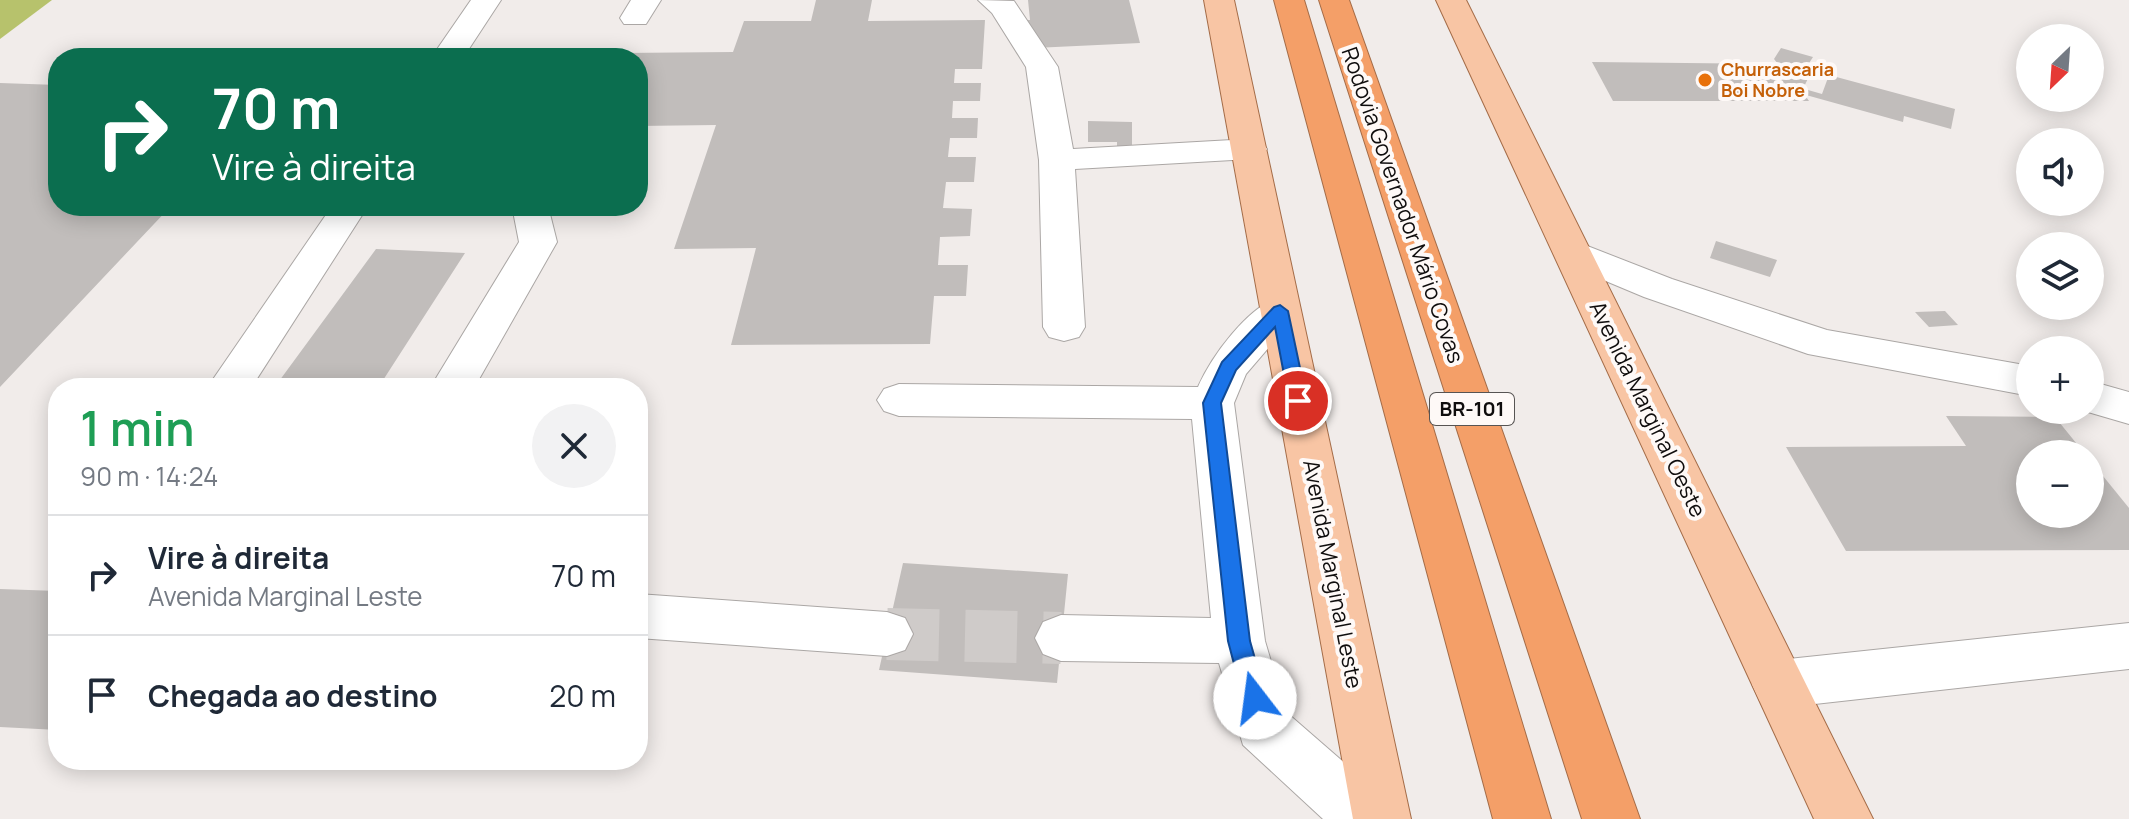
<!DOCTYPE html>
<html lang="pt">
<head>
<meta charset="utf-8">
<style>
	body { margin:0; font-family:Manrope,sans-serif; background:#f2f2f3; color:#1f2937; height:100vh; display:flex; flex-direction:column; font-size:30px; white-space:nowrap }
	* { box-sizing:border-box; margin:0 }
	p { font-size:26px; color:#747a83 }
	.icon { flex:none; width:44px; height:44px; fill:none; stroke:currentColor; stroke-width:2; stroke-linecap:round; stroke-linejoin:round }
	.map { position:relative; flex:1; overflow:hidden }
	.panel { position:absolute; left:48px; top:378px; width:600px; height:392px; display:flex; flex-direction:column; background:#fff; border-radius:32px; box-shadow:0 4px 20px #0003 }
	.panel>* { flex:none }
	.guide { position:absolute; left:48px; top:48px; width:600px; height:168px; border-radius:32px; box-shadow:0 4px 20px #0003; background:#0b6e4f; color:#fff; overflow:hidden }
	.needle { width:52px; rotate:205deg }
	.fabs { position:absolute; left:2016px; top:24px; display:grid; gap:16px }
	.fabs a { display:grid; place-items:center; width:88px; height:88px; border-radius:50%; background:#fff; box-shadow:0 4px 20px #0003; font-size:40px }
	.pin { position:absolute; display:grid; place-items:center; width:68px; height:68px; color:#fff; margin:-34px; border:4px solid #fff; border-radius:50%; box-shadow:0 2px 8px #0007 }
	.me { position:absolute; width:88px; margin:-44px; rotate:345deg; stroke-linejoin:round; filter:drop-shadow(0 0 6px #0008) }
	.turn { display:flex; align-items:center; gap:28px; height:168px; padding:0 32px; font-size:36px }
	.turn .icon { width:104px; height:104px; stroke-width:2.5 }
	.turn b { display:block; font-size:56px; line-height:68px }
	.round { display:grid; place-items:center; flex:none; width:84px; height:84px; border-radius:42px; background:#f2f2f3 }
	.overview { display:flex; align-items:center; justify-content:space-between; height:136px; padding:0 32px }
	h1 { font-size:48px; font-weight:600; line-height:60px; color:#1e9e55 }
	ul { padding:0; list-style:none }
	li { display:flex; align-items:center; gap:24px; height:120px; padding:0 32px; border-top:2px solid #e0e1e3 }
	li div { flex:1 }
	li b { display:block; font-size:30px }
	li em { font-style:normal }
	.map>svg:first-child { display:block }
	.green { fill:#b7c26c }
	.building { fill:#c1bdbb }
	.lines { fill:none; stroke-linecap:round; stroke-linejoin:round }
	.minor-tunnel { stroke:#cfcbc9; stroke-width:52; stroke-dasharray:52 26; stroke-linecap:butt }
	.minor-casing { stroke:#aba7a5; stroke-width:2 }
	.major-casing { stroke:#a46c48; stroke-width:2 }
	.highway-casing { stroke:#a46c48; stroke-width:2 }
	.minor { fill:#fff; fill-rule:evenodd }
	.major { fill:#f8c5a4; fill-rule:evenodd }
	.highway { fill:#f49f68; fill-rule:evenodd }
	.route { fill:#1a73e8; stroke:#114b97; stroke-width:2 }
	.food-dot { fill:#e8710a; stroke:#fef9f7; stroke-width:3 }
	.labels { text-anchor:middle; stroke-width:8; stroke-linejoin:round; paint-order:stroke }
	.far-food-label { font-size:18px; font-weight:bold; fill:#c56008; stroke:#fef9f7; text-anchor:start }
	.shield { fill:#fef9f7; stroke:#575453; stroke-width:2 }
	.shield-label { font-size:20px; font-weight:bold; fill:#0f0d0d }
	.street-label { font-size:22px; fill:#0f0d0d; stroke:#fef9f7 }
</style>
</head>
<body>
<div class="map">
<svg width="2129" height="819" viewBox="0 0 2129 819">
	<rect width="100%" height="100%" fill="#f1ecea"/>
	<path class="green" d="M0,0H52L0,39Z"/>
	<path class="building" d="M816,0H872L868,21L985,20L982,69H955L954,83H981L980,101H953L952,118H978L977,138H950L948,157H976L974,182H946L943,208L972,209L970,236L940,237L938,265H968L966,296H934L930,344L731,345L756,248L674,249L716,125L638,126V58H490L493,54L733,52L744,21H811Z
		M1028,0H1129L1140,43L1034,48L1025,20H1030Z
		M1781,48L1813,57L1806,68L1812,70L1802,91L1809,101H1613L1592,62L1778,64L1774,59Z
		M1829,75L1955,109L1951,129L1904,116L1903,122L1806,95L1808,90L1822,94Z
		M0,83L58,85V206H171L0,387Z
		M1088,121L1132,122V147H1117V142H1088Z
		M1716,241L1777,260L1770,277L1710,258Z
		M376,249L465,253L378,388H274Z
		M1945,311L1958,325L1929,327L1915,312Z
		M1946,416L2055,417L2085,454H2030V514H2090V460L2129,508V550L1846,551L1786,447L1966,446Z
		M903,563L1068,574L1057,683L879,670Z
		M0,589L58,591V730L0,727Z"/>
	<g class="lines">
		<path class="minor-tunnel" d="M887,634L1061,638"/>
		<defs>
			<path id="minor" d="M471,0H501L463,58H431Z
				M631,0H661L646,24H624L620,18Z
				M978,0L1014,1L1058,67L1073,149L1250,139L1262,142L1267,149L1262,156L1250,159L1075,169L1085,327L1079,337L1064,341L1049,337L1043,327L1039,160L1026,67L992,13Z
				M332,206H368L251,388H207Z
				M512,206H548L557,242L474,388H430L519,242Z
				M1572,240L1672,279L1827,330L2030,366V396L1808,354L1644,297L1558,261L1553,252L1558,243Z
				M1280,297L1294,301L1300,311L1246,374L1234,403L1265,641L1286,712L1386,799L1394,819H1323L1243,745L1219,663L1061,661L1043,654L1035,638L1043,622L1061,615L1211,618L1192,419L899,416L884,411L877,400L884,389L899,384L1198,387C1211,357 1248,306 1280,297Z
				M2090,381L2129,392V424L2081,410H2090Z
				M638,594L887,612L905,618L913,634L905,650L887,656L638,638Z
				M2129,623V669L1779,708L1760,701L1752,684L1760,667L1779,660Z"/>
			<path id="major" d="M1204,0H1234L1411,819H1353Z
				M1436,0H1466L1873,819H1814Z"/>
			<path id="highway" d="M1274,0H1304L1551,819H1493Z
				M1319,0H1349L1640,819H1582Z"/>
		</defs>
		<use href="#minor" class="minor-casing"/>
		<use href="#major" class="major-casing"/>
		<use href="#highway" class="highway-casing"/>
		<use href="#minor" class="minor"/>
		<use href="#major" class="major"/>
		<use href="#highway" class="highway"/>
	</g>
	<path class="route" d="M1280,305L1288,311L1307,401L1304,405L1298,407L1289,401L1275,327L1236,370L1221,403L1250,641L1266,698L1263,705L1255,708L1247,705L1243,698L1228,641L1203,403L1222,362L1274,307Z"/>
	<circle class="food-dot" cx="1705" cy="80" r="8"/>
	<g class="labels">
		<g class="far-food-label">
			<text x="1721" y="76">Churrascaria<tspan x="1721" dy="21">Boi Nobre</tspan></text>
		</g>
		<rect class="shield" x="1430" y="393" width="84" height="32" rx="6"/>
		<g class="shield-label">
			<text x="1472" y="416">BR-101</text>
		</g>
		<g class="street-label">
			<text transform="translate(1403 205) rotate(71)" y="8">Rodovia Governador Mário Covas</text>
			<text transform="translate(1648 409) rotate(64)" y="8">Avenida Marginal Oeste</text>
			<text transform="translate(1333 574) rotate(79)" y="8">Avenida Marginal Leste</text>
		</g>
	</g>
</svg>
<div class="fabs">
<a><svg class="needle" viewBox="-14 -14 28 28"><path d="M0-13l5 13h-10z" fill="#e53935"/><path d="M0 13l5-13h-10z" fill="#747a83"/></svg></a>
<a><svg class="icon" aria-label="sound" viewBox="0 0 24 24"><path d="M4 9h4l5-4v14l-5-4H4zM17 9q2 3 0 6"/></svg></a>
<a><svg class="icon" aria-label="layers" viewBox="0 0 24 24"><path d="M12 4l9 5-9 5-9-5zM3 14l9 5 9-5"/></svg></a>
<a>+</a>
<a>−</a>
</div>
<div class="pin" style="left:1298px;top:401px;background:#d93025"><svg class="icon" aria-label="arrive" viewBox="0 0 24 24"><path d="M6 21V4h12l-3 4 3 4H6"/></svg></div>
<svg class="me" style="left:1255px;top:698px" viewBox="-20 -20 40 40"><circle r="19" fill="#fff"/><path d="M0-13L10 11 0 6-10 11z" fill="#1a73e8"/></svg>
<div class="guide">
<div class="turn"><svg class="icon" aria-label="right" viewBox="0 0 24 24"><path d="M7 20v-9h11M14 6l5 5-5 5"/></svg><div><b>70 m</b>Vire à direita</div></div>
</div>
<section class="panel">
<div class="overview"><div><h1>1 min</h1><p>90 m · 14:24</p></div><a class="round"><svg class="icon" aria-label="close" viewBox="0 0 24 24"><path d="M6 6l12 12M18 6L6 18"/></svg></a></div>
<ul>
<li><svg class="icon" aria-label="right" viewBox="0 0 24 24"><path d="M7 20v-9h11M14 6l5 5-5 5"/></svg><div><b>Vire à direita</b><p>Avenida Marginal Leste</p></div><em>70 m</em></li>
<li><svg class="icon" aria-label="arrive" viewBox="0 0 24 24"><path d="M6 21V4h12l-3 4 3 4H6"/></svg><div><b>Chegada ao destino</b></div><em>20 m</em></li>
</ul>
</section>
</div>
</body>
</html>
